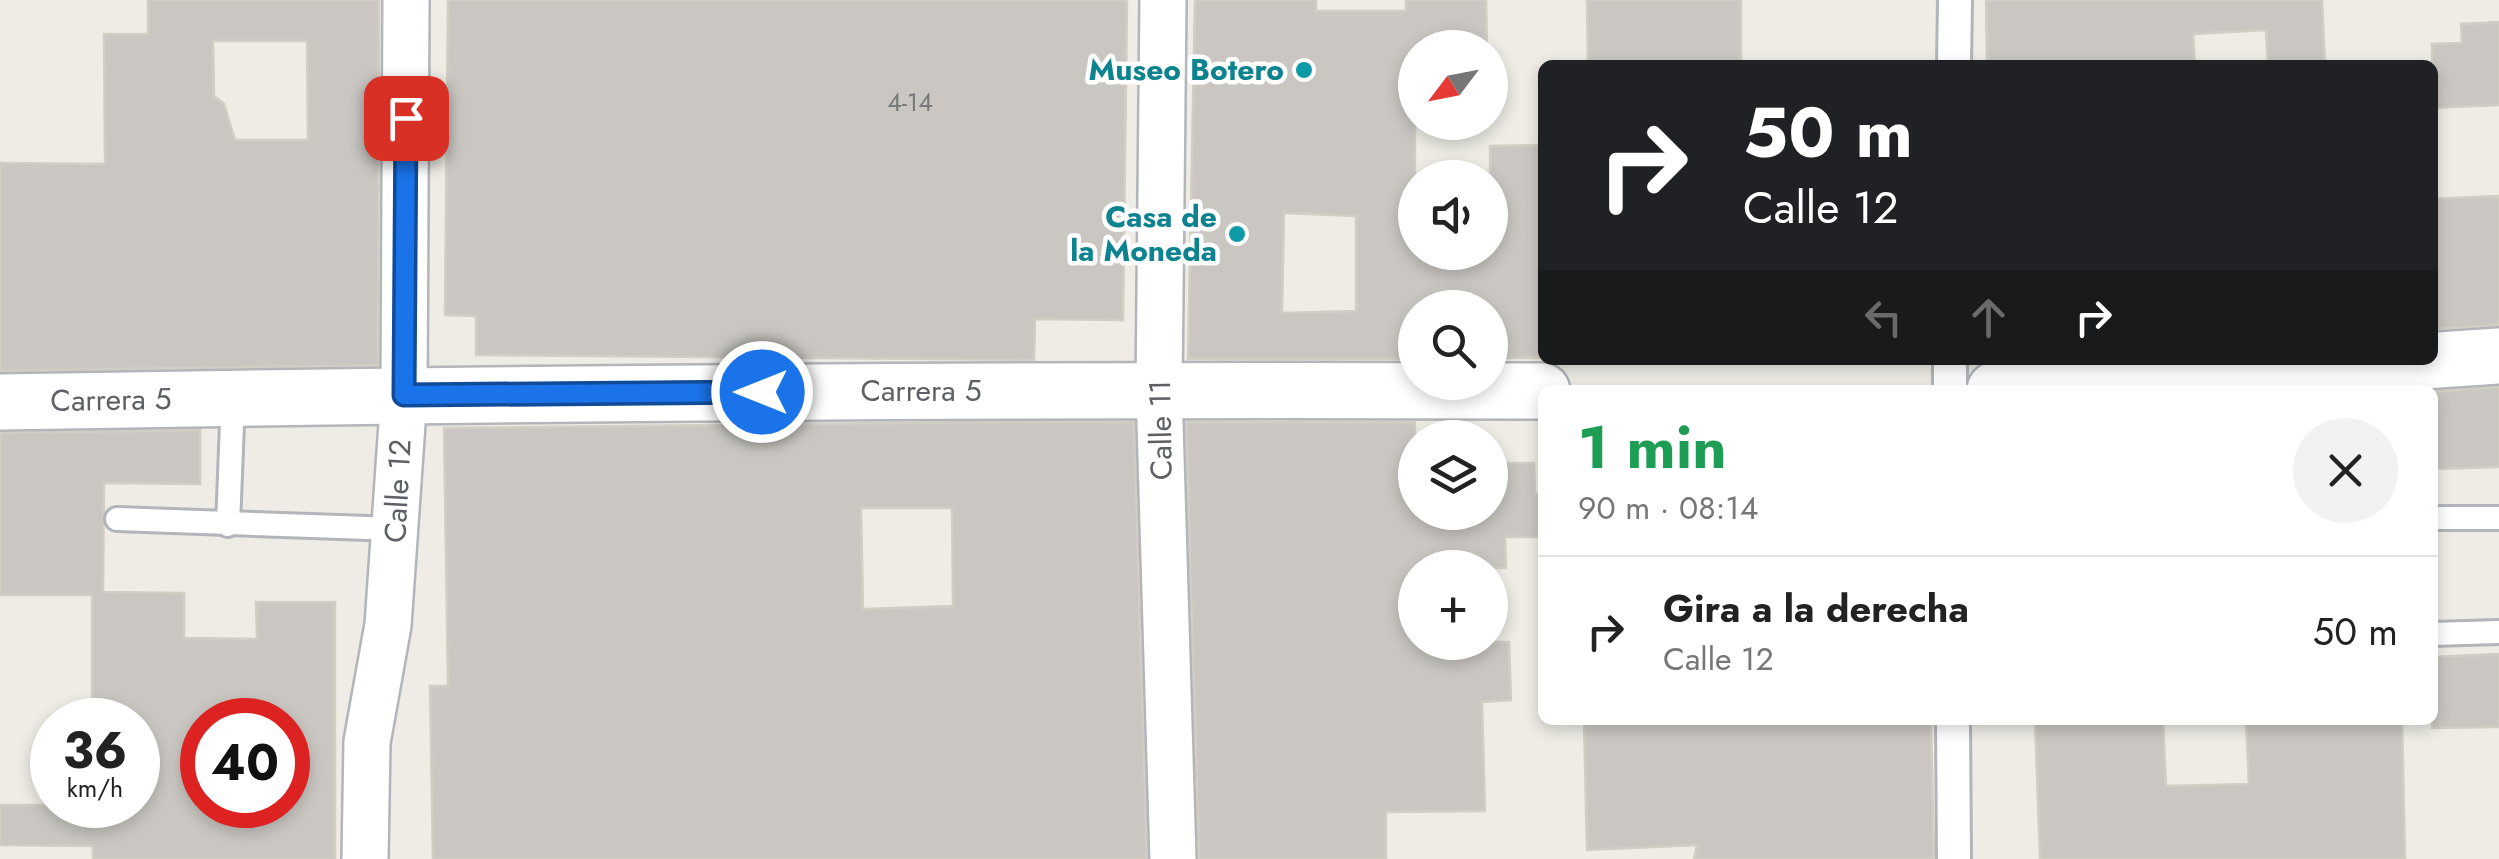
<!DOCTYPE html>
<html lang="es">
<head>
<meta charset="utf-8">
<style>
	body { margin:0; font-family:Jost,sans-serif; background:#f2f2f2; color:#222; height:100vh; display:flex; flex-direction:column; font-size:38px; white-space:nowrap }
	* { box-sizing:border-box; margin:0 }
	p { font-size:32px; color:#767676 }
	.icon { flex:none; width:55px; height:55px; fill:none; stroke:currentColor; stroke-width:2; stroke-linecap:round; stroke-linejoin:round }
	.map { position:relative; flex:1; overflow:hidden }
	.side { position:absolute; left:1538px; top:385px; width:900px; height:340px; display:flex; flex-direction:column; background:#fff; border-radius:15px; box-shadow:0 5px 15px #0003 }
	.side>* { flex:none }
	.banner { position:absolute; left:1538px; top:60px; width:900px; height:305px; border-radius:15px; box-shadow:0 5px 15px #0003; background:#202124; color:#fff; overflow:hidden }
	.needle { width:65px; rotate:238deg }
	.buttons { position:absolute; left:1398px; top:30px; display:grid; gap:20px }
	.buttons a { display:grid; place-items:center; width:110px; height:110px; border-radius:50%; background:#fff; box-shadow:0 5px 15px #0003; font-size:50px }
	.speed { position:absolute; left:30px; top:698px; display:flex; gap:20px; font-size:50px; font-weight:700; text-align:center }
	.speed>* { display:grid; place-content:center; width:130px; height:130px; border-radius:50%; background:#fff; box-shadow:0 5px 15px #0003; line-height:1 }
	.speed small { font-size:25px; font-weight:400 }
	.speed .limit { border:15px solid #d22; background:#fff; color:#111 }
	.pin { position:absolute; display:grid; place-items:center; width:85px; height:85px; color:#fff; margin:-42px; border-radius:20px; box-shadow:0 5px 15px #0006 }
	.me { position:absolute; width:110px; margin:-55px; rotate:270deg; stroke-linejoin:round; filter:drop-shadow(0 0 8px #0008) }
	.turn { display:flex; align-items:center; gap:35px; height:210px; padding:0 40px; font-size:45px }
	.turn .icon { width:130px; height:130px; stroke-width:2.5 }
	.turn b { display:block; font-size:70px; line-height:85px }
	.lanes { display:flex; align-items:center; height:95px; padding:0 40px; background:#0003; justify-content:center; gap:50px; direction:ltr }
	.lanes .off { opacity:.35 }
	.round { display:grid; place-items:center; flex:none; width:105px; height:105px; border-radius:52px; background:#f2f2f2 }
	.headline { display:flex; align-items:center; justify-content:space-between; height:170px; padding:0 40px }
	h1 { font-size:60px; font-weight:700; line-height:75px; color:#1e9e55 }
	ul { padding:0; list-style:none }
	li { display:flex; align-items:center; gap:30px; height:150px; padding:0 40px; border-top:2px solid #e0e0e0 }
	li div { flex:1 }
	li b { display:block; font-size:38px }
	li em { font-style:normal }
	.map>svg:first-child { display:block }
	.building { fill:#cac7c2; stroke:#d2cec4; stroke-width:2.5; fill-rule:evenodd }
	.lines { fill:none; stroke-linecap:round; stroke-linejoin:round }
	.service-casing { stroke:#b2b5b9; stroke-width:28 }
	.pedestrian-casing { stroke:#b2b5b9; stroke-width:38 }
	.minor-casing { stroke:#b2b5b9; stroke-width:50 }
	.tertiary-casing { stroke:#b2b5b9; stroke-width:60 }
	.service { stroke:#fff; stroke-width:22 }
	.pedestrian { stroke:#fff; stroke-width:32 }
	.minor { stroke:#fff; stroke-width:45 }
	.tertiary { stroke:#fff; stroke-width:55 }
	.route-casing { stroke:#114b97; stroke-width:25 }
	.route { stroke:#1a73e8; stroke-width:18 }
	.culture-dot { fill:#0f9aa8; stroke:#fff; stroke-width:4 }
	.labels { text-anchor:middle; stroke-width:9; stroke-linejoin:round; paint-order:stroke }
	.number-label { font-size:25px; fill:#787a7c }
	.culture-label { font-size:30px; font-weight:bold; fill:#0d838f; stroke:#fff; text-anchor:end }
	.street-label { font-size:30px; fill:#5d6064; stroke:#fff }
</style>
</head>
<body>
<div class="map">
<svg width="2499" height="859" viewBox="0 0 2499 859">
	<rect width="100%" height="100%" fill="#eeece5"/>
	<path class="building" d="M148,0H379L378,365L0,371V163L105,164L104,34H148ZM213,41H307L308,140H235L224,104L214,96Z
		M448,0H1127L1123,320L1035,319L1034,360L476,355V316L445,315Z
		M1195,0H1316V11H1406V0H1486L1487,48H1415V252H1490V146L1542,145V358H1490V308H1415V359H1188ZM1284,213L1356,216V311L1282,313Z
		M1587,0H1741V65H1588Z
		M1986,0H2322L2325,65H2268L2266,30L2193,34L2195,65H1987Z
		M2499,22V105L2432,108V44L2462,43L2461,24Z
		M2499,196V325L2432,329V199Z
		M2499,387V467L2432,469V392Z
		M974,422H1134L1147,859H433L430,686H448L444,428ZM861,508H952L953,606L863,609Z
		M1186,422H1415V512H1490V463H1534L1535,494H1542V537H1505L1506,568H1415V642H1509L1511,700L1482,702L1485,811L1386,812V859H1199Z
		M200,430V484L104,483L103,592L184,593V638L257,639L256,602H335V859H93V846L0,845V805H138V720H92V595H0V433ZM202,720H288V805H202Z
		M2499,654V727L2432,728V657Z
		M1584,720H1931L1934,859H1694L1697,845L1587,850Z
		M2035,720H2163L2166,786L2249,784L2246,720H2402L2405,859H2040Z"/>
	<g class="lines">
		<defs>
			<path id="service" d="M2432,518H2499
				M117,519L396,529
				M228,525L233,398
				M2432,634L2499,632"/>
			<path id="pedestrian" d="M1954,65L1955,0
				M1950,390V360
				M1953,720L1954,859"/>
			<path id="minor" d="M1163,0L1159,390L1173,859
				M365,859L367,742L388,625L404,395L406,0"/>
			<path id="tertiary" d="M1995,390L2499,356
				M0,402C514,393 1028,389 1542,391"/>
		</defs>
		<use href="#service" class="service-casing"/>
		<use href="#pedestrian" class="pedestrian-casing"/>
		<use href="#minor" class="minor-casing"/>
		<use href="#tertiary" class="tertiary-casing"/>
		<use href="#service" class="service"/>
		<use href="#pedestrian" class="pedestrian"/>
		<use href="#minor" class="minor"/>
		<use href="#tertiary" class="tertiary"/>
	</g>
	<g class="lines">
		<defs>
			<path id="route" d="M406,118L404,395L762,392"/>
		</defs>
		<use href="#route" class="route-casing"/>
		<use href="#route" class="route"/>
	</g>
	<g class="culture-dot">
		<circle cx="1304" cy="70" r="10"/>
		<circle cx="1237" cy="234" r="10"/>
	</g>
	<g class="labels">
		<g class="number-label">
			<text x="910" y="111">4-14</text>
		</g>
		<g class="culture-label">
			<text x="1284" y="80">Museo Botero</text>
			<text x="1217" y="227">Casa de<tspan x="1217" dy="34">la Moneda</tspan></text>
		</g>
		<g class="street-label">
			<text x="921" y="401">Carrera 5</text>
			<text transform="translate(111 400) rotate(-1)" y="10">Carrera 5</text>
			<text transform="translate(1161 430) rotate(-91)" y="10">Calle 11</text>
			<text transform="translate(398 491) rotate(-87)" y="10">Calle 12</text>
		</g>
	</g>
</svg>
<div class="buttons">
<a><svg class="needle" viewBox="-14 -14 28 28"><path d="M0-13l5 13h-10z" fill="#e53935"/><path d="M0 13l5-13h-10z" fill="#767676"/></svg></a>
<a><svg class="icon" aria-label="sound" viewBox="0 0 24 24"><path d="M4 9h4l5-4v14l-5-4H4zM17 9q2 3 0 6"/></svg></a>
<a><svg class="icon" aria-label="search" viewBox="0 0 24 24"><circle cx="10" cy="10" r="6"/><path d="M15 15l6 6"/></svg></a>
<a><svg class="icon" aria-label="layers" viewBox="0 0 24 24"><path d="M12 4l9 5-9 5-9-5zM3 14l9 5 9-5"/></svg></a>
<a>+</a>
</div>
<div class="speed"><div>36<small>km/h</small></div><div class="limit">40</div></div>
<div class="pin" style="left:406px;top:118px;background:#d93025"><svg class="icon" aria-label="arrive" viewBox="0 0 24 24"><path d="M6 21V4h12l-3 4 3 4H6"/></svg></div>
<svg class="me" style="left:762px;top:392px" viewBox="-20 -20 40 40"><circle r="17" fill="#1a73e8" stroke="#fff" stroke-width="3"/><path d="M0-11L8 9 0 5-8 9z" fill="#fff"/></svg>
<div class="banner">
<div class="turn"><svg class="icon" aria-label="right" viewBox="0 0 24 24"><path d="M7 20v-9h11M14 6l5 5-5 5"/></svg><div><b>50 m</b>Calle 12</div></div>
<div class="lanes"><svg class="icon off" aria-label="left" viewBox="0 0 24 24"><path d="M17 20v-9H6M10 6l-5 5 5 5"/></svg><svg class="icon off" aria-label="ahead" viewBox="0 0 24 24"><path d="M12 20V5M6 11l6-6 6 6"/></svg><svg class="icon" aria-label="right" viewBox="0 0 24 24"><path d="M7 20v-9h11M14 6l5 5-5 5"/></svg></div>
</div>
<section class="side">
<div class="headline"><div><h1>1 min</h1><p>90 m · 08:14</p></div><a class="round"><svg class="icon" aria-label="close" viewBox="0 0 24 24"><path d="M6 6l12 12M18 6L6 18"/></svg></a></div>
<ul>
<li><svg class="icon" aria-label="right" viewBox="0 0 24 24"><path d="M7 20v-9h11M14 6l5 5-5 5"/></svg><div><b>Gira a la derecha</b><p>Calle 12</p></div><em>50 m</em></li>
</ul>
</section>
</div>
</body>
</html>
